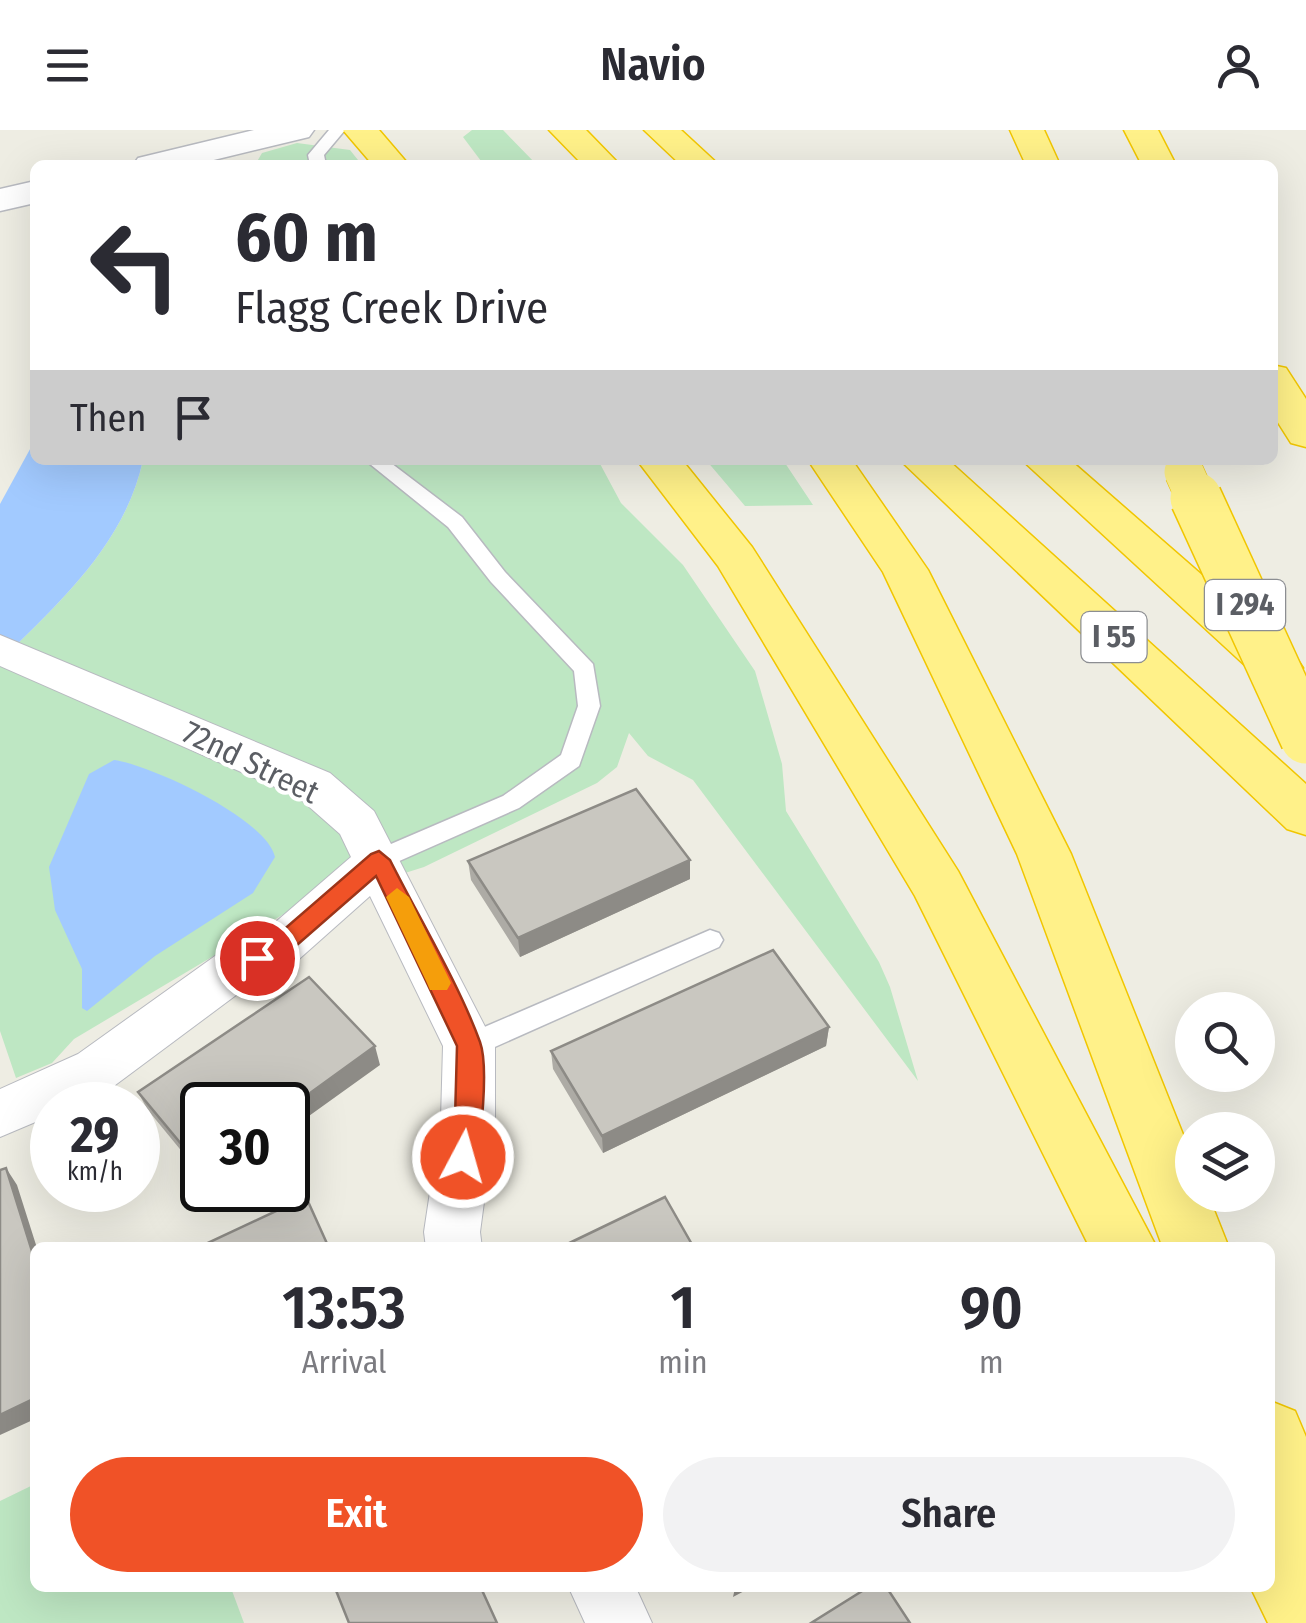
<!DOCTYPE html>
<html lang="en">
<head>
<meta charset="utf-8">
<style>
	body { margin:0; font-family:"Fira Sans Condensed",sans-serif; background:#f2f2f3; color:#2b2b33; height:100vh; display:flex; flex-direction:column; font-size:38px; white-space:nowrap }
	* { box-sizing:border-box; margin:0 }
	p { font-size:32px; color:#7c7c81 }
	.icon { flex:none; width:55px; height:55px; fill:none; stroke:currentColor; stroke-width:2; stroke-linecap:round; stroke-linejoin:round }
	.map { position:relative; flex:1; overflow:hidden }
	.details { position:absolute; left:30px; top:1112px; width:1245px; height:350px; display:flex; flex-direction:column; background:#fff; border-radius:15px; box-shadow:0 10px 40px #0002 }
	.details>* { flex:none }
	.top-card { position:absolute; left:30px; top:30px; width:1248px; height:305px; border-radius:15px; box-shadow:0 10px 40px #0002; background:#fff; color:#2b2b33; overflow:hidden }
	.tools { position:absolute; left:1175px; top:862px; display:grid; gap:20px }
	.tools a { display:grid; place-items:center; width:100px; height:100px; border-radius:50%; background:#fff; box-shadow:0 10px 40px #0002; font-size:50px }
	.speed { position:absolute; left:30px; top:952px; display:flex; gap:20px; font-size:50px; font-weight:700; text-align:center }
	.speed>* { display:grid; place-content:center; width:130px; height:130px; border-radius:50%; background:#fff; box-shadow:0 10px 40px #0002; line-height:1 }
	.speed small { font-size:25px; font-weight:400 }
	.speed .limit { border:5px solid #111; border-radius:15px; background:#fff; color:#111 }
	.pin { position:absolute; display:grid; place-items:center; width:85px; height:85px; color:#fff; margin:-42px; border:5px solid #fff; border-radius:50%; box-shadow:0 2px 10px #0007 }
	.me { position:absolute; width:110px; margin:-55px; rotate:6deg; stroke-linejoin:round; filter:drop-shadow(0 0 8px #0008) }
	.turn { display:flex; align-items:center; gap:35px; height:210px; padding:0 40px; font-size:45px }
	.turn .icon { width:130px; height:130px; stroke-width:2.5 }
	.turn b { display:block; font-size:70px; line-height:85px }
	.then { display:flex; align-items:center; height:95px; padding:0 40px; background:#0003; gap:20px; font-size:38px }
	.eta { display:flex; justify-content:space-evenly; align-items:center; height:170px; text-align:center }
	.eta b { font-size:60px; font-weight:600; line-height:70px }
	.action { display:flex; gap:20px; margin-top:auto; padding:20px 40px }
	.action a { flex:1; height:115px; border-radius:60px; background:#f05227; color:#fff; font-size:40px; font-weight:600; line-height:115px; text-align:center }
	.action a+a { background:#f2f2f3; color:#2b2b33 }
	header { display:flex; justify-content:space-between; align-items:center; height:130px; padding:0 40px; background:#fff; font-size:45px; font-weight:600 }
	.map>svg:first-child { display:block }
	.green { fill:#bee7c3 }
	.water { fill:#a2caff }
	.lines { fill:none; stroke-linecap:round; stroke-linejoin:round }
	.service-casing { stroke:#b8bac0; stroke-width:3 }
	.minor-casing { stroke:#b8bac0; stroke-width:2 }
	.tertiary-casing { stroke:#b8bac0; stroke-width:3 }
	.motorway-casing { stroke:#f1c600; stroke-width:3 }
	.service { fill:#fff; fill-rule:evenodd }
	.minor { fill:#fff; fill-rule:evenodd }
	.tertiary { fill:#fff; fill-rule:evenodd }
	.motorway { fill:#fff189; fill-rule:evenodd }
	.motorway-bridge-far1-casing { stroke:#f1c600; stroke-width:40; stroke-linecap:butt }
	.motorway-bridge-casing { stroke:#f1c600; stroke-width:54; stroke-linecap:butt }
	.motorway-bridge-far1 { stroke:#fff189; stroke-width:39 }
	.motorway-bridge { stroke:#fff189; stroke-width:51 }
	.wall { fill:#adaba5 }
	.shaded-wall { fill:#8d8b86 }
	.building { fill:#c9c7c0; stroke:#8d8b86; stroke-width:2.5 }
	.route { fill:#f05227; stroke:#9c3519; stroke-width:2.5 }
	.slow { fill:#f59e0b }
	.labels { text-anchor:middle; stroke-width:8; stroke-linejoin:round; paint-order:stroke }
	.shield { fill:#fff; stroke:#8c8e92; stroke-width:2.5 }
	.shield-label { font-size:30px; font-weight:bold; fill:#5b5e64 }
	.street-label { font-size:32px; fill:#5b5e64; stroke:#fff }
</style>
</head>
<body>
<header><svg class="icon" aria-label="menu" viewBox="0 0 24 24"><path d="M4 6h16M4 12h16M4 18h16"/></svg>Navio<svg class="icon" aria-label="person" viewBox="0 0 24 24"><circle cx="12" cy="8" r="4"/><path d="M4 21q1-7 8-7t8 7"/></svg></header>
<div class="map">
<svg width="1306" height="1493" viewBox="0 0 1306 1493">
	<rect width="100%" height="100%" fill="#eeede3"/>
	<path class="green" d="M472,0H503L537,35H484L463,7Z
		M297,13L350,20L362,35H255L262,23Z
		M143,330H598L621,373L683,435L755,541L782,634L786,681L879,832L890,857L918,951L693,650L648,626L629,603L617,637L597,653L424,737L294,778L74,909L52,933L16,948L0,901V531C59,473 125,414 143,330Z
		M706,330H783L813,375L745,376Z
		M35,1354V1458H231L244,1493H0V1371Z"/>
	<path class="water" d="M35,310V330H143C125,414 59,473 0,531V374Z
		M114,630C151,635 267,689 275,727L253,763L155,826L87,881L82,878V839L55,780L49,737L89,644Z"/>
	<g class="lines">
		<defs>
			<path id="service" d="M329,0H345L324,25L326,35H310L308,25Z
				M365,330H387L462,387L505,442L593,534L600,576L579,636L519,678L379,740L370,737L367,730L370,723L503,666L561,625L578,576L574,541L491,452L448,397Z
				M710,800L719,803L723,810L719,817L479,924L469,927L459,924L455,916L459,908Z"/>
			<path id="minor" d="M0,505L330,643L374,681L495,916V989L480,1102L482,1118H426L424,1102L441,989L443,916L370,766L298,830L251,854L114,956L73,975H52V985L0,1007V959L78,924L215,826L264,802L351,727L340,704L298,667L0,536Z
				M569,1458H636L652,1493H585Z"/>
			<path id="tertiary" d="M254,0H314L309,7L193,35H133L138,28Z
				M35,51V73L0,81V59Z"/>
			<path id="motorway" d="M343,0H379L409,35H373Z
				M549,0H586L620,35H583Z
				M644,0H681L719,35H681Z
				M1010,0H1044L1060,35H1026Z
				M1124,0H1158L1176,35H1142Z
				M1272,235L1286,238L1306,269V317L1291,313L1272,283Z
				M637,330H682L752,417L958,741L1157,1118H1090L915,766L718,436Z
				M808,330H852L928,440L1071,724L1192,1027V1065H1208L1229,1118H1163L1017,724L883,442Z
				M900,330H948L1306,654V705L1287,699Z
				M1022,330H1070L1295,526L1303,538L1295,550L1278,555L1261,550Z
				M1270,1271L1295,1281L1306,1307V1493H1268L1251,1458H1270Z"/>
		</defs>
		<use href="#service" class="service-casing"/>
		<use href="#minor" class="minor-casing"/>
		<use href="#tertiary" class="tertiary-casing"/>
		<use href="#motorway" class="motorway-casing"/>
		<use href="#service" class="service"/>
		<use href="#minor" class="minor"/>
		<use href="#tertiary" class="tertiary"/>
		<use href="#motorway" class="motorway"/>
		<defs>
			<path id="motorway-bridge-far1" d="M1184,342L1197,371"/>
			<path id="motorway-bridge" d="M1196,368L1306,608"/>
		</defs>
		<use href="#motorway-bridge-far1" class="motorway-bridge-far1-casing"/>
		<use href="#motorway-bridge" class="motorway-bridge-casing"/>
		<use href="#motorway-bridge-far1" class="motorway-bridge-far1"/>
		<use href="#motorway-bridge" class="motorway-bridge"/>
	</g>
	<path class="wall" d="M690,730V749L520,827L471,750L468,731Z
		M829,897L826,916L603,1023L553,939L551,921Z
		M380,935L202,975V1046L147,979L138,962Z"/>
	<path class="shaded-wall" d="M690,730V749L520,827L518,808Z
		M829,897L826,916L603,1023L602,1006Z
		M375,916L380,935L288,1001V979Z
		M6,1038L17,1055L37,1118H35V1131Z
		M35,1268V1289L0,1305V1285Z
		M735,1458H750L733,1467Z"/>
	<path class="building" d="M636,659L690,730L518,808L468,731Z
		M773,820L829,897L602,1006L551,921Z
		M309,847L375,916L288,979V975H202V1039L138,962Z
		M6,1038L35,1131V1268L0,1285V1040Z
		M306,1067L329,1118H199V1117Z
		M665,1067L694,1118H559Z
		M335,1458H481L497,1493H349Z
		M867,1458H887L910,1493H811Z"/>
	<path class="route" d="M379,721L390,730C418,786 459,854 480,912C488,934 483,1013 472,1035L463,1038L454,1035L450,1027L455,989L457,916L376,746L289,822L257,838L249,835L245,828L249,821L273,809L371,724Z"/>
	<path class="slow" d="M397,758L409,767L451,853L447,860H430L427,853L386,767Z"/>
	<g class="labels">
		<g class="shield">
			<rect x="1205" y="450" width="80" height="50" rx="8"/>
			<rect x="1081.5" y="482" width="65" height="50" rx="8"/>
		</g>
		<g class="shield-label">
			<text x="1245" y="485">I 294</text>
			<text x="1114" y="517">I 55</text>
		</g>
		<g class="street-label">
			<text transform="translate(251 632) rotate(26)" y="11">72nd Street</text>
		</g>
	</g>
</svg>
<div class="tools">
<a><svg class="icon" aria-label="search" viewBox="0 0 24 24"><circle cx="10" cy="10" r="6"/><path d="M15 15l6 6"/></svg></a>
<a><svg class="icon" aria-label="layers" viewBox="0 0 24 24"><path d="M12 4l9 5-9 5-9-5zM3 14l9 5 9-5"/></svg></a>
</div>
<div class="speed"><div>29<small>km/h</small></div><div class="limit">30</div></div>
<div class="pin" style="left:257px;top:828px;background:#d93025"><svg class="icon" aria-label="arrive" viewBox="0 0 24 24"><path d="M6 21V4h12l-3 4 3 4H6"/></svg></div>
<svg class="me" style="left:463px;top:1027px" viewBox="-20 -20 40 40"><circle r="17" fill="#f05227" stroke="#fff" stroke-width="3"/><path d="M0-11L8 9 0 5-8 9z" fill="#fff"/></svg>
<div class="top-card">
<div class="turn"><svg class="icon" aria-label="left" viewBox="0 0 24 24"><path d="M17 20v-9H6M10 6l-5 5 5 5"/></svg><div><b>60 m</b>Flagg Creek Drive</div></div>
<div class="then">Then<svg class="icon" aria-label="arrive" viewBox="0 0 24 24"><path d="M6 21V4h12l-3 4 3 4H6"/></svg></div>
</div>
<section class="details">
<div class="eta">
<div><b>13:53</b><p>Arrival</p></div>
<div><b>1</b><p>min</p></div>
<div><b>90</b><p>m</p></div>
</div>
<div class="action"><a>Exit</a><a>Share</a></div>
</section>
</div>
</body>
</html>
